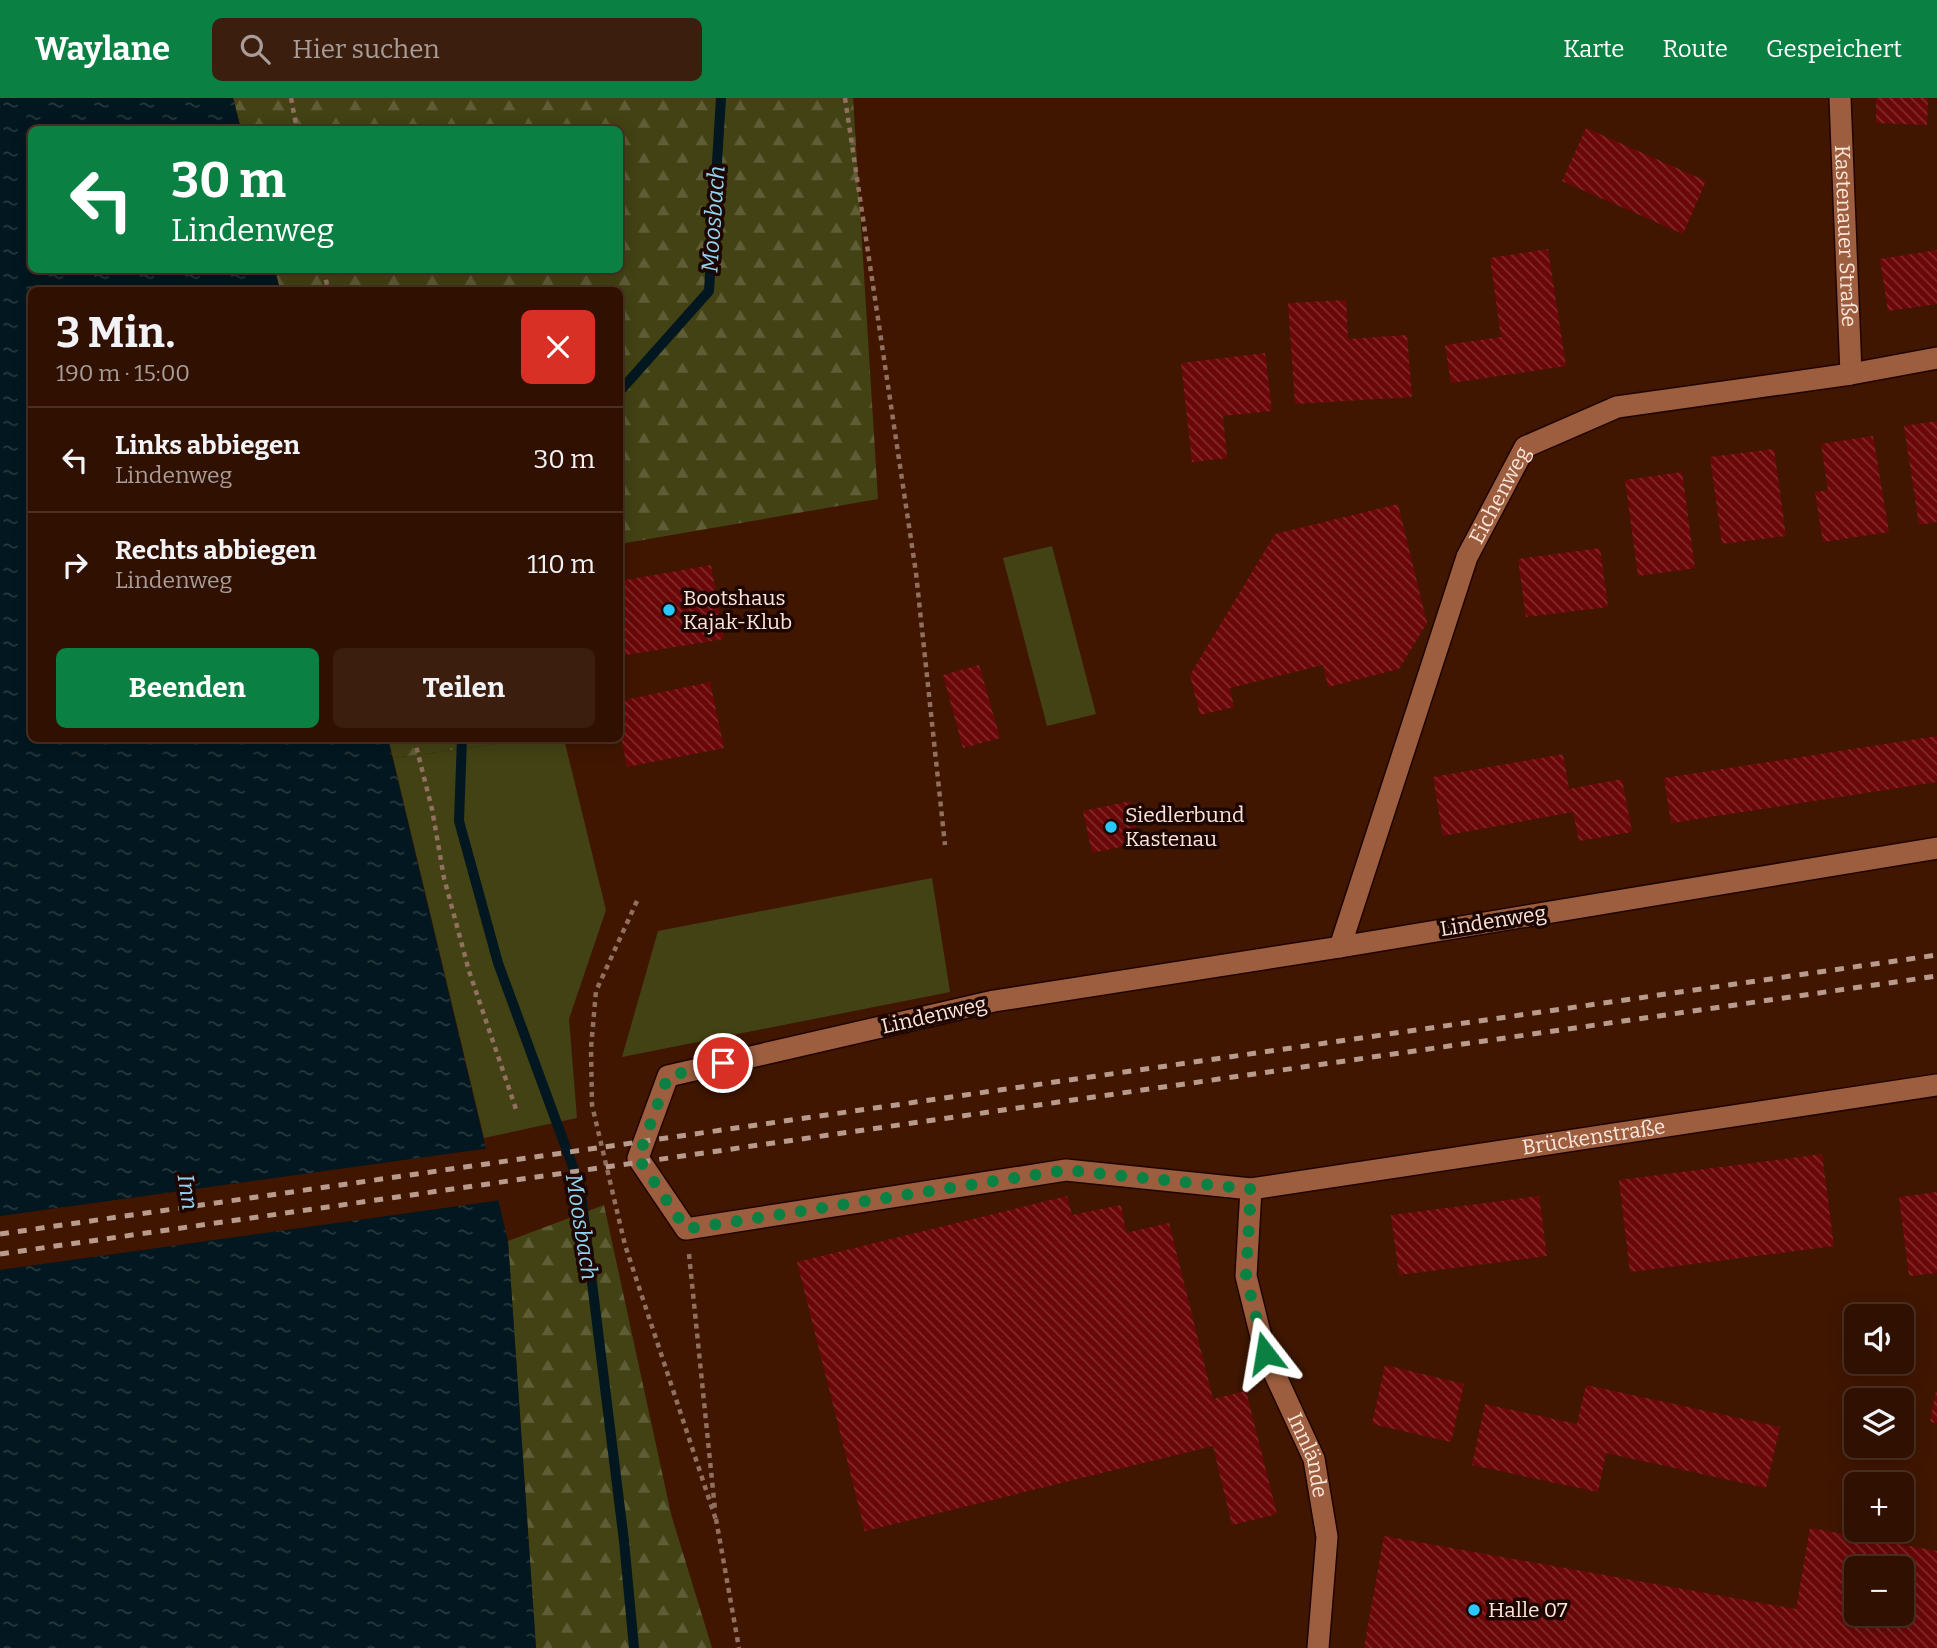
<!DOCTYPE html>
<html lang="de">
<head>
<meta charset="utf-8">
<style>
	body { margin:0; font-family:Bitter,serif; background:#3c1e0f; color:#f1f3f6; height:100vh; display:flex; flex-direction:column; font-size:26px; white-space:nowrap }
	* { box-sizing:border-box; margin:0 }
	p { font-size:23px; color:#a89d99 }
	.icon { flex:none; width:38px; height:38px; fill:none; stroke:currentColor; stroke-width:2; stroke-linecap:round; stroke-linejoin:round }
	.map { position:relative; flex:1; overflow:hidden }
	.sheet { position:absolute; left:28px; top:189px; width:595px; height:455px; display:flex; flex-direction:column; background:#301000; border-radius:10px; box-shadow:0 4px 18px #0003,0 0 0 2px #4b3022 }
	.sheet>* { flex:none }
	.hud { position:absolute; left:28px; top:28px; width:595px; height:147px; border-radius:10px; box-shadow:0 4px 18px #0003,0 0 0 2px #4b3022; background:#0b8043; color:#fff; overflow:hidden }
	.buttons { position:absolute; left:1844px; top:1206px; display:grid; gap:14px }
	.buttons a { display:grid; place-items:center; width:70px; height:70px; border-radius:10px; background:#301000; box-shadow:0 4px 18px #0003,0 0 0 2px #4b3022; font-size:35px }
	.pin { position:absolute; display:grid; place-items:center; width:60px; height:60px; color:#fff; margin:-30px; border:4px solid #fff; border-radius:50%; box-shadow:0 2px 7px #0007 }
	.me { position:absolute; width:77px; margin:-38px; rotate:346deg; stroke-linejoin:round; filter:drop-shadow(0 0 5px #0008) }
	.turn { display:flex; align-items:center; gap:24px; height:147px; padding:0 28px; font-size:32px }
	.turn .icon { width:91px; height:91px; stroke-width:2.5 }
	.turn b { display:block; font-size:49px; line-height:60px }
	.round { display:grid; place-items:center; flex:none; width:74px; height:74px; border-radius:10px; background:#3c1e0f }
	.headline { display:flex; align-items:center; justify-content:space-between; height:119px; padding:0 28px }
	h1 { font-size:42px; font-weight:700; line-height:52px }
	.cta { display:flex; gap:14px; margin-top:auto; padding:14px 28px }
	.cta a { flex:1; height:80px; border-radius:10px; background:#0b8043; color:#fff; font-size:28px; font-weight:700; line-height:80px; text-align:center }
	.cta a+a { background:#3c1e0f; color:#f1f3f6 }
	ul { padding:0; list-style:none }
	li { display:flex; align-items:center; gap:21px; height:105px; padding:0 28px; border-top:2px solid #4b3022 }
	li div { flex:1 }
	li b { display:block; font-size:26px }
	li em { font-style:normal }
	header { display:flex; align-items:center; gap:42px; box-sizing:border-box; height:98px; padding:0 35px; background:#0b8043; color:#fff }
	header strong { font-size:33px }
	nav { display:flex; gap:38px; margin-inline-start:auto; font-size:24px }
	.search { width:490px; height:63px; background:#3c1e0f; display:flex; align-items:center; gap:18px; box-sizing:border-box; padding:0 24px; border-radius:10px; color:#a89d99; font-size:26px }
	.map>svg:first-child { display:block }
	.green { fill:#434214 }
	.forest { fill:url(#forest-firs) }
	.water { fill:url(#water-ripples) }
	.pier { fill:#401600 }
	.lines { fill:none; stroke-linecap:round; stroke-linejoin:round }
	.stream { stroke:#02171f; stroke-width:10 }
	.building { fill:url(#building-back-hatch); fill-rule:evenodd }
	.street-casing { stroke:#200400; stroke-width:24 }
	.path { stroke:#91705f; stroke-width:4.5; stroke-dasharray:5 5; stroke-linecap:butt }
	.street { stroke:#9c5e3e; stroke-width:21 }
	.rail { stroke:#b89b8c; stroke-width:5; stroke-dasharray:9 9; stroke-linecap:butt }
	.route { stroke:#0b8043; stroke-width:12; stroke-dasharray:0 21.6 }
	.poi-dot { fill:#29c8ff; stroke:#1d0600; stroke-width:2.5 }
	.labels { text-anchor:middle; stroke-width:7; stroke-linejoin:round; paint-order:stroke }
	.street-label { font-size:21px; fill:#fce6db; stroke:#1d0600 }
	.poi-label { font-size:21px; fill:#fce6db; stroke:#1d0600; text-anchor:start }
	.water-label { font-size:23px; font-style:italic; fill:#91d2ef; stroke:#1d0600 }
</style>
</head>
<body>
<header>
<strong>Waylane</strong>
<div class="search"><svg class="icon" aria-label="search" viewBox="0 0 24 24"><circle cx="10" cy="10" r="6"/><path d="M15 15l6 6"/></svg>Hier suchen</div>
<nav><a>Karte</a><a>Route</a><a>Gespeichert</a></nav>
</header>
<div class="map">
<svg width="1937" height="1550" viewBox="0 0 1937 1550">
	<defs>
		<pattern id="forest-firs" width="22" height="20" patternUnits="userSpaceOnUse" patternTransform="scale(1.75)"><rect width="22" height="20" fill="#434214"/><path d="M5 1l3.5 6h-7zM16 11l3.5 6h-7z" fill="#5f5d36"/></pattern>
		<pattern id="water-ripples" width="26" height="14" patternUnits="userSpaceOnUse" patternTransform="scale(1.75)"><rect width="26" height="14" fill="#02171f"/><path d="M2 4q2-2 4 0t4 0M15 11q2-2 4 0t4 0" fill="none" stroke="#28393f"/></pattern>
		<pattern id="building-back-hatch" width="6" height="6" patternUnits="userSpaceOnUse" patternTransform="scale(1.75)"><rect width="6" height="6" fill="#6b0708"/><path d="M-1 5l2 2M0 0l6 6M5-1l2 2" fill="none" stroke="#812b2b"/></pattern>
	</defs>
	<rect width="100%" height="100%" fill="#401600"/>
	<path class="green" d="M1052,448L1096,616L1047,628L1003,460Z
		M535,641H564L606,812L569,921L577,1020L484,1040L393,660Z
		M932,780L950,894L622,959L658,833Z"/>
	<path class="forest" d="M233,0H853L878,401L620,446V192H280L275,172H620V32L241,31Z
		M388,640H535V641L393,660Z
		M604,1107L671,1416L712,1550H536L508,1143Z"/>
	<path class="water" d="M0,0H233L241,31L32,32V172H275L280,192H32V640L388,641L508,1143L536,1550H0Z"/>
	<path class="pier" d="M490,1050L502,1102L0,1172V1118Z"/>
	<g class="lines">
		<path class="stream" d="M620,293L709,193L721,0
			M462,640L459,723L498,865L580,1088L624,1443L634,1550"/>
	</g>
	<path class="building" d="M1876,0H1928L1927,27L1876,25Z
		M1586,30L1706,83L1683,136L1562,83Z
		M1548,151L1566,268L1451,285L1445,247L1501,239L1490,160Z
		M1937,152V206L1888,213L1880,161Z
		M1346,202L1348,241L1407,237L1412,299L1295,306L1288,205Z
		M1265,255L1272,313L1223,318L1227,360L1192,364L1181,265Z
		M1937,323V424L1919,427L1904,328Z
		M1873,338L1889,434L1823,444L1815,394L1828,392L1821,346Z
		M1774,351L1786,438L1722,446L1710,359Z
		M1682,374L1695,470L1638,478L1625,382Z
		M1398,406L1427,525L1399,571L1328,589L1323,567L1230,590L1234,609L1200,617L1190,577L1275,436Z
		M1600,450L1608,509L1526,519L1518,461Z
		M711,467L724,541L620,558V483Z
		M979,567L1000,640L963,650L943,577Z
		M710,584L724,650L627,669L620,632V603Z
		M1937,638V684L1671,725L1664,680Z
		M1563,656L1569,691L1622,681L1632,734L1579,743L1573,714L1443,738L1433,679Z
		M1131,703L1139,745L1092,755L1083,713Z
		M1822,1056L1834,1148L1630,1174L1619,1082Z
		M1937,1094V1175L1909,1178L1899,1099Z
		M1067,1098L1072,1117L1121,1107L1126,1135L1169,1125L1213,1301L1246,1293L1277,1416L1232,1427L1213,1348L865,1433L797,1164Z
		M1539,1098L1547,1158L1399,1177L1391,1117Z
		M1385,1267L1464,1286L1451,1344L1372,1326Z
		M1586,1287L1780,1329L1766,1390L1606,1355L1598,1394L1472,1367L1485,1306L1577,1326Z
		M1936,1293H1937V1325L1930,1324Z
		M1810,1430L1937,1453V1550H1364L1384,1438L1796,1511ZM1857,1470H1902V1516H1857Z"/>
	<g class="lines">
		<defs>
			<g id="street">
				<path id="s1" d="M1840,0L1851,276"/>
				<path id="s2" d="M1937,750L1340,849L994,903L668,978L638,1060L686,1131L1066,1072L1251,1091L1937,987"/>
				<path id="s3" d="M1340,849L1467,459L1525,349L1617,309L1851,276L1937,260"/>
				<path id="s4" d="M1251,1091L1246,1178L1265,1255L1314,1361L1327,1439L1318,1550"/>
			</g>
		</defs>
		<use href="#street" class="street-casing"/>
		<path class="path" d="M291,0L297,32
			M845,0L916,475L945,747
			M324,172L328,192
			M414,640L432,711L444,780L469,873L517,1014
			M637,803L596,893L591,950L592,1007L625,1147L716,1422
			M689,1156L715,1412
			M716,1421L739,1550"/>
		<use href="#street" class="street"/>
		<path class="rail" d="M0,1136L1937,857
			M0,1156L1937,878"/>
	</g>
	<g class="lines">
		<path class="route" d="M723,965L668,978L638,1060L686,1131L1066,1072L1251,1091L1246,1178L1265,1255"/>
	</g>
	<g class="poi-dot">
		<circle cx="669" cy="512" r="7"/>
		<circle cx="1111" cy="729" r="7"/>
		<circle cx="1474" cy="1512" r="7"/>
	</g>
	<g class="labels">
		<g class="street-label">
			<text dy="7" stroke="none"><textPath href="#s1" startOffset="138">Kastenauer Straße</textPath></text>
			<text dy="7" stroke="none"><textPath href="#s3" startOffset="480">Eichenweg</textPath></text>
			<text transform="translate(1493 823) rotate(-9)" y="7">Lindenweg</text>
			<text transform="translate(934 917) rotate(-13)" y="7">Lindenweg</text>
			<text dy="7" stroke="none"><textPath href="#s2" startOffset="2380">Brückenstraße</textPath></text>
			<text dy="7" stroke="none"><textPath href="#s4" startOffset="278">Innlände</textPath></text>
		</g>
		<g class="poi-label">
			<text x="683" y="507">Bootshaus<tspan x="683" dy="24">Kajak-Klub</tspan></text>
			<text x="1125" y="724">Siedlerbund<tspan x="1125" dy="24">Kastenau</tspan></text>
			<text x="1488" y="1519">Halle 07</text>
		</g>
		<g class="water-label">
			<text transform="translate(713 121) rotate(-86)" y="8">Moosbach</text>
			<text transform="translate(188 1094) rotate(82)" y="8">Inn</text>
			<text transform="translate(582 1129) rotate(81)" y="8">Moosbach</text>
		</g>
	</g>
</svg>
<div class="buttons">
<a><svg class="icon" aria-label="sound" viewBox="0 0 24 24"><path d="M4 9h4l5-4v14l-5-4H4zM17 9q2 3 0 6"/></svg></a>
<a><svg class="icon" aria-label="layers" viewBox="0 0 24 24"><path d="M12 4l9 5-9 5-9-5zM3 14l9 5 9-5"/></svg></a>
<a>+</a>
<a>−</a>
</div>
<div class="pin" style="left:723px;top:965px;background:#d93025"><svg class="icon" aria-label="arrive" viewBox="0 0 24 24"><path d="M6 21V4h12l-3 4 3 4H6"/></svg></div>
<svg class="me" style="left:1265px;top:1255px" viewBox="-20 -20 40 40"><path d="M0-17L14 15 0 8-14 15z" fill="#0b8043" stroke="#fff" stroke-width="4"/></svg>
<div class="hud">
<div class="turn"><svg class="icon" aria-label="left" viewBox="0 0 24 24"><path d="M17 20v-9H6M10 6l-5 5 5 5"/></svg><div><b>30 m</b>Lindenweg</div></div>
</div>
<section class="sheet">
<div class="headline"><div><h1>3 Min.</h1><p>190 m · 15:00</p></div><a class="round" style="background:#d93025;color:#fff"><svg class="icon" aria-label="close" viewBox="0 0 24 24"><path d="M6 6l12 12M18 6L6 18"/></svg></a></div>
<ul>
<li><svg class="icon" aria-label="left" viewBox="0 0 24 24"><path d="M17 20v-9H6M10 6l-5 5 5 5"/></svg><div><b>Links abbiegen</b><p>Lindenweg</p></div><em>30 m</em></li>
<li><svg class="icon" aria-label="right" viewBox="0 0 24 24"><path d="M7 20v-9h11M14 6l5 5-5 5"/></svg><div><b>Rechts abbiegen</b><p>Lindenweg</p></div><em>110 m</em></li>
</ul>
<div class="cta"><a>Beenden</a><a>Teilen</a></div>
</section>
</div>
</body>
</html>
